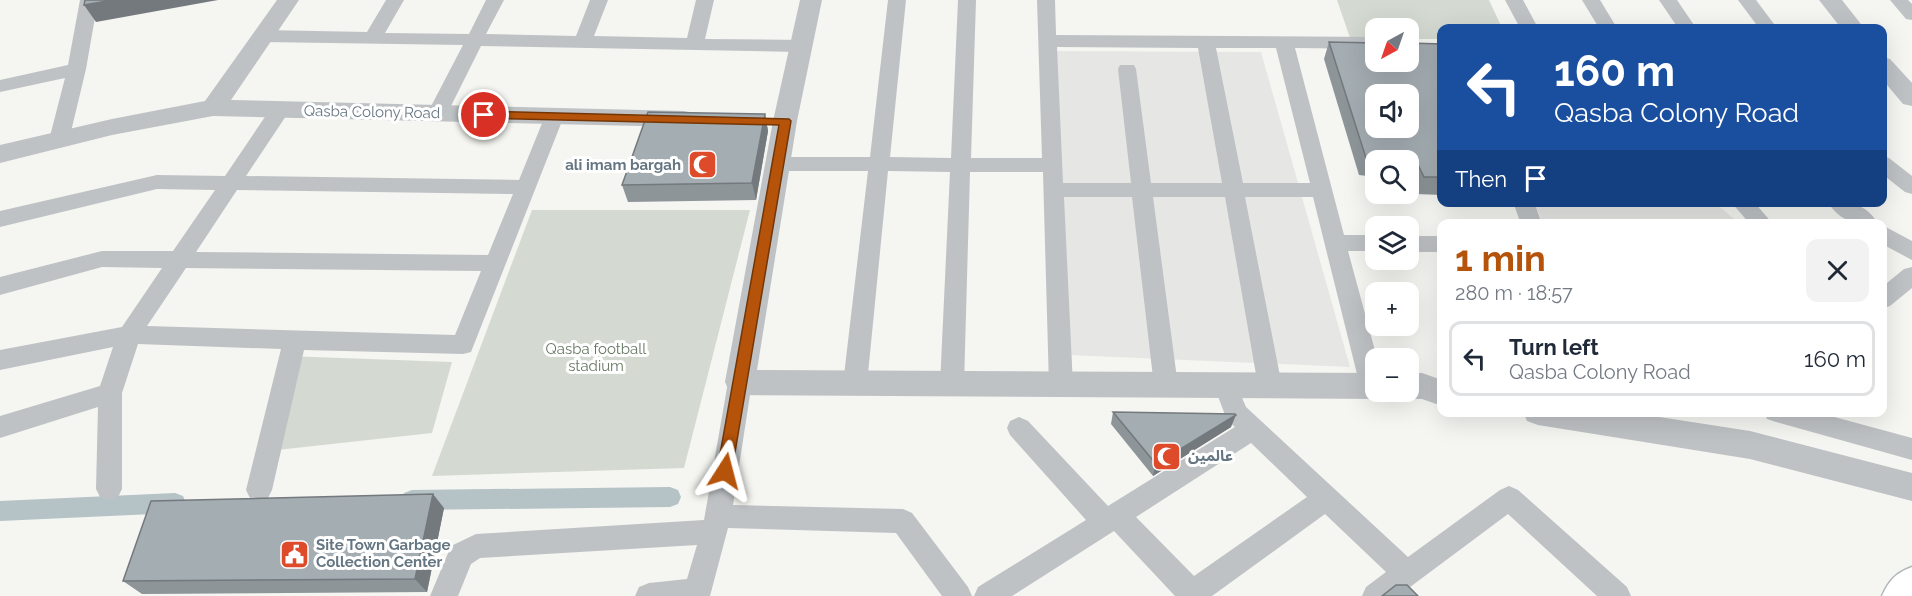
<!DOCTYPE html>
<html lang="en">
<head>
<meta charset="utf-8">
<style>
	body { margin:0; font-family:Raleway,"Noto Sans Arabic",sans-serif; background:#f2f2f3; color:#1f2937; height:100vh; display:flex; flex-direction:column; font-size:22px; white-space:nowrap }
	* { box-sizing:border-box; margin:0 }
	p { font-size:20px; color:#747a83 }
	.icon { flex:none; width:33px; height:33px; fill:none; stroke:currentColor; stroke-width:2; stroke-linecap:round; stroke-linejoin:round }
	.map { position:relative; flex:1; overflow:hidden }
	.sheet { position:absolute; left:1437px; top:219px; width:450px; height:198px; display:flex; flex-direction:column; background:#fff; border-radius:12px; box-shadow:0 6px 24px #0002 }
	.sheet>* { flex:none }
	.top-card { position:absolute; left:1437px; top:24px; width:450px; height:183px; border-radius:12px; box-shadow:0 6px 24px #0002; background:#1a4fa0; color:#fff; overflow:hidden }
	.needle { width:39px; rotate:220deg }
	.tools { position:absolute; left:1365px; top:18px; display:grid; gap:12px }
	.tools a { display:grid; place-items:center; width:54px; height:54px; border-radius:12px; background:#fff; box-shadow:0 6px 24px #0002; font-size:30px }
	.pin { position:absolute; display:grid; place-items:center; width:51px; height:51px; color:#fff; margin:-26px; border:3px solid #fff; border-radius:50%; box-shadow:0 2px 6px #0007 }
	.me { position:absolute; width:66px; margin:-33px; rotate:9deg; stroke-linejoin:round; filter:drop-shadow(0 0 4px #0008) }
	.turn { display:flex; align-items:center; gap:21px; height:126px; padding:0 18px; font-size:27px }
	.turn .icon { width:78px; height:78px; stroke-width:2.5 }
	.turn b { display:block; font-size:42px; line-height:51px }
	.then { display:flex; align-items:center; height:57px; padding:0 18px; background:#0003; gap:12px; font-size:22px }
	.round { display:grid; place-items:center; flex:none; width:63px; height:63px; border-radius:12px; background:#f2f2f3 }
	.overview { display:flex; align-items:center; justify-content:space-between; height:102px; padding:0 18px }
	h1 { font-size:36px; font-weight:700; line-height:45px; color:#b45309 }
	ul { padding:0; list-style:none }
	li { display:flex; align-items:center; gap:18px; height:75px; margin:0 12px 9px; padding:0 6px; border:3px solid #e0e1e3; border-radius:12px }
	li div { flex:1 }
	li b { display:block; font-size:22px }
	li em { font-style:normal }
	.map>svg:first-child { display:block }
	.built { fill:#e6e6e5 }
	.green { fill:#d4dad1 }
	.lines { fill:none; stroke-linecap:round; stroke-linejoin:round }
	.canal { fill:#b5c2c6; fill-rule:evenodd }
	.primary-casing { stroke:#b1b6b9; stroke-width:3 }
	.minor { fill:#bec2c5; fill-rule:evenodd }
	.tertiary { fill:#bec2c5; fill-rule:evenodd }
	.primary { fill:#fff; fill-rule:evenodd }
	.wall { fill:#8d9599 }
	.shaded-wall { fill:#73797d }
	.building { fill:#a4adb2; stroke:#73797d; stroke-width:1.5; fill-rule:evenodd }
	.route { fill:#b45309; stroke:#753606; stroke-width:1.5 }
	.labels { text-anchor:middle; stroke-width:6; stroke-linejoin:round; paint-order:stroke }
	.street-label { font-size:15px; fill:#657682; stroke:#fff }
	.poi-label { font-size:15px; font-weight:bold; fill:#657682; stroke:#fff; text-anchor:start }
	.park-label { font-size:15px; fill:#697964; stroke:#fff }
</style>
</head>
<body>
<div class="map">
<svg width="1912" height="596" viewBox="0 0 1912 596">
	<rect width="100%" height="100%" fill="#f5f5f1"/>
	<path class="built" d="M1053,51L1261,52L1350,367L1069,355Z
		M1534,203H1715L1739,223H1543Z"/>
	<path class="green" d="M1337,0H1489L1502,28H1442L1441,39H1409L1408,28H1376L1375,39L1350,38Z
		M532,210H750L684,468L432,476Z
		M286,356L452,362L432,433L268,451Z"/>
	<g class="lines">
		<path class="canal" d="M670,487L678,490L681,497L678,504L670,507L412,510L404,507L401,500L404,493L412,490Z
			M175,493L183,496L186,503L183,510L175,513L0,521V501Z"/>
		<defs>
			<path id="primary" d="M1912,567V596H1882C1889,580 1896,573 1912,567Z"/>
		</defs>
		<use href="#primary" class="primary-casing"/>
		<path class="minor" d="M80,0H98L86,69L69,140L66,145L59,147L52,145L49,140L65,78L0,92V80L68,65Z
			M386,0H404L385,33L469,34L486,0H504L486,34L576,36L590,0H608L594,36L687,38L696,0H714L705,39L801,40L807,42L810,46L807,50L801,52L481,46L447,114L444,119L437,120L430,119L427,114L463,45L263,42L257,40L254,36L257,32L263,30L367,32Z
			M888,0H906L890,157L951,158L958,0H976L971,158H1042L1037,0H1055L1056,35L1376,37V49L1295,48L1344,235H1376V251H1348L1377,358L1376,392L1380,393L1372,396L1364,393L1360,386L1313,197H1245L1282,386L1278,393L1270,396L1262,393L1258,386L1225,197H1153L1178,386L1174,393L1166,396L1158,393L1154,386L1132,197H1064L1073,386L1069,393L1061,396L1053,393L1049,386L1043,172H970L964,385L960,392L952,395L944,392L940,385L950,172L888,171L867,384L863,391L855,394L847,391L843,384L868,171H777L770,169L767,164L770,159L777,157H870ZM1057,47L1198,48L1222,183H1151L1136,69L1134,65H1120L1118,69L1131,183H1063ZM1216,48H1276L1310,183H1243Z
			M1505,0H1523L1538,28H1520Z
			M1582,0H1600L1617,28H1599Z
			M1659,0H1677L1696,28H1678Z
			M1738,0H1756L1777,28H1759Z
			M1890,0H1908L1912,4V20L1906,19Z
			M280,104L287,105L290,110L246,176L519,180L547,111L554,110L561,111L564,116L471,352L463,354L304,350L272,490L268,498L259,501L250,498L246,490L281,349L138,344L122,393V489L118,497L109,500L100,497L96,489L98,407L0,438V416L100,386L113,347L0,370V350L122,327L162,268L102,267L0,295V277L102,251H173L215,190L157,189L0,227V211L157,175L225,176L273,105ZM237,190L513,194L488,255L196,252ZM186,268L481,271L455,335L147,326Z
			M1882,156L1889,158L1912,176V194L1905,192L1882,174Z
			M1513,202H1534L1542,224H1521Z
			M1731,202H1754L1773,224H1750Z
			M1828,202C1848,202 1867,203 1878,224C1858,224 1840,223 1828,202Z
			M1882,225L1912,241V260L1882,244Z
			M1408,236H1442V252H1408Z
			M1912,267V288L1890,306L1882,309V287L1904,269Z
			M740,372L748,375L752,382L733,505L903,509L912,513L968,587L972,596H942L896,533L728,528L710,596H635L639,587L649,583L687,579L697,545L480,558L471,564L458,596H430L451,546L476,534L704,520L728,382L732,375Z
			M1226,376L1234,379L1246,407L1408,557L1500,490L1509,486L1518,490L1627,587L1631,596H1597L1508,514L1398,596H1362L1366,587L1386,572L1325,514L1212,596H1175L1114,531L1012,596H974L978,587L1086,520L1010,435L1007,428L1010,421L1019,417L1028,421L1108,506L1235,427L1227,420L1214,386L1218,379ZM1251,443L1307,497L1194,576L1136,517Z
			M1764,412H1816L1912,438V460L1776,422L1767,419Z"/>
		<path class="tertiary" d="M277,0H299L231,100L684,111L693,113L696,119L693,125L684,127L213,116L112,135L0,163V145L112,119L205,101Z
			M800,0H822L797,121L757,370L1376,373V392H1388L1387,395L1376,399L740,395L729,391L725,382L773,121Z
			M1819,0H1842L1864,28H1841Z
			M1882,57L1890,59L1912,83V106L1903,104L1882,79Z
			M1408,373H1422L1442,380V406L1422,399H1408L1397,395L1396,392H1408Z
			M1523,412H1627L1750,431L1912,473V501L1750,459L1538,425L1527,421Z"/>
		<use href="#primary" class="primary"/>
	</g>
	<path class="wall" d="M1329,42L1442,44V195L1416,194L1408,180V160H1376V177L1359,175L1324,59Z
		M765,114L768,131L756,200L628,202L622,185Z
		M1113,412L1231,427L1153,476L1111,424Z
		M444,508L427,592L142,594L123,581Z"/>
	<path class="shaded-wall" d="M113,0H218L96,22L84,5Z
		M765,114L768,131L756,200L752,183Z
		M1236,415L1231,427L1153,476L1156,464Z
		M433,494L444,508L427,592L415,579Z"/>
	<path class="building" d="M85,0H113L84,5Z
		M1329,42L1376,43V62H1408V43L1442,44V177H1424L1417,163L1408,162V160H1391L1366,158ZM1376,94H1408V128H1376Z
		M648,112L765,114L752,183L622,185Z
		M1113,412L1235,414L1236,415L1156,464Z
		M433,494L415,579L123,581L151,501Z
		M1396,585H1407L1418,596H1382Z"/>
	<path class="route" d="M484,111L789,119L791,121L731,476L725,478L720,476L717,471L779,125L480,118L478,115Z"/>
	<defs>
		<symbol id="mosque-square" viewBox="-11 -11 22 22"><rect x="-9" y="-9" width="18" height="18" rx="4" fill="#dd4b2a" stroke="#fff"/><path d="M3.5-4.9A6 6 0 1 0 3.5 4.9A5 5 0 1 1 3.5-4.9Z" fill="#fff"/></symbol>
		<symbol id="civic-square" viewBox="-11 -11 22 22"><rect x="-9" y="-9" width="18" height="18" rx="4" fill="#dd4b2a" stroke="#fff"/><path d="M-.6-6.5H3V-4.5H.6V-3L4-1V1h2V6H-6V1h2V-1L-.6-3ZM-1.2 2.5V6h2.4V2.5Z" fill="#fff"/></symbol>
	</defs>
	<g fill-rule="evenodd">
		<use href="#mosque-square" x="686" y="148" width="33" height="33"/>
		<use href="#mosque-square" x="1150" y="440" width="33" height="33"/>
		<use href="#civic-square" x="278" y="538" width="33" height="33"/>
	</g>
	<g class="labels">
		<g class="street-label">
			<text transform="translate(372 112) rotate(1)" y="5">Qasba Colony Road</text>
		</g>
		<g class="poi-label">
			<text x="681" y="170" text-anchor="end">ali imam bargah</text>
			<text x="1188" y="461">عالمین</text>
			<text x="316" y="550">Site Town Garbage<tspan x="316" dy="17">Collection Center</tspan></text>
		</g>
		<g class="park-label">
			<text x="596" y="354">Qasba football<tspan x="596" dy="17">stadium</tspan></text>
		</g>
	</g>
</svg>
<div class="tools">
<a><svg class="needle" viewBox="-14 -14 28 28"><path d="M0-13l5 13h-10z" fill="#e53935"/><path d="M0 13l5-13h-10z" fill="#747a83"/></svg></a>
<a><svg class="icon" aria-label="sound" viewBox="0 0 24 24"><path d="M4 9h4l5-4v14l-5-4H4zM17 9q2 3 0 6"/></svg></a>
<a><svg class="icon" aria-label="search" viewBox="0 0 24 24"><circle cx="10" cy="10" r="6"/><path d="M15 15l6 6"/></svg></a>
<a><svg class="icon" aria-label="layers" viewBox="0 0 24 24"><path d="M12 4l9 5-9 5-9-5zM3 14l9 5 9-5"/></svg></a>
<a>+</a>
<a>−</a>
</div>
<div class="pin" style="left:484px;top:115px;background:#d93025"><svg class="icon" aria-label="arrive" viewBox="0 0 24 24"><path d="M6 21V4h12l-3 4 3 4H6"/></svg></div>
<svg class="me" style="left:725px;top:471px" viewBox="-20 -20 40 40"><path d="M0-17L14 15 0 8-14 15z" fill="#b45309" stroke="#fff" stroke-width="4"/></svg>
<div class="top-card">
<div class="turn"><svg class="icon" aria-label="left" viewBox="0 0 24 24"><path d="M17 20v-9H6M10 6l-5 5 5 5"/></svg><div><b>160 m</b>Qasba Colony Road</div></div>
<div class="then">Then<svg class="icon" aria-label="arrive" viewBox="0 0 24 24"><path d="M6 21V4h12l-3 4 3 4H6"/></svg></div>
</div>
<section class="sheet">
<div class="overview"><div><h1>1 min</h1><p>280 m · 18:57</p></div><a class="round"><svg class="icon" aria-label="close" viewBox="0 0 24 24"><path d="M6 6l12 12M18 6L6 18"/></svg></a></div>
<ul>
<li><svg class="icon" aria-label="left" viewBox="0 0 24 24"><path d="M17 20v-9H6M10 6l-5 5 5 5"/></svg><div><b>Turn left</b><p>Qasba Colony Road</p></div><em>160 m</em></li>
</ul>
</section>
</div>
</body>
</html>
